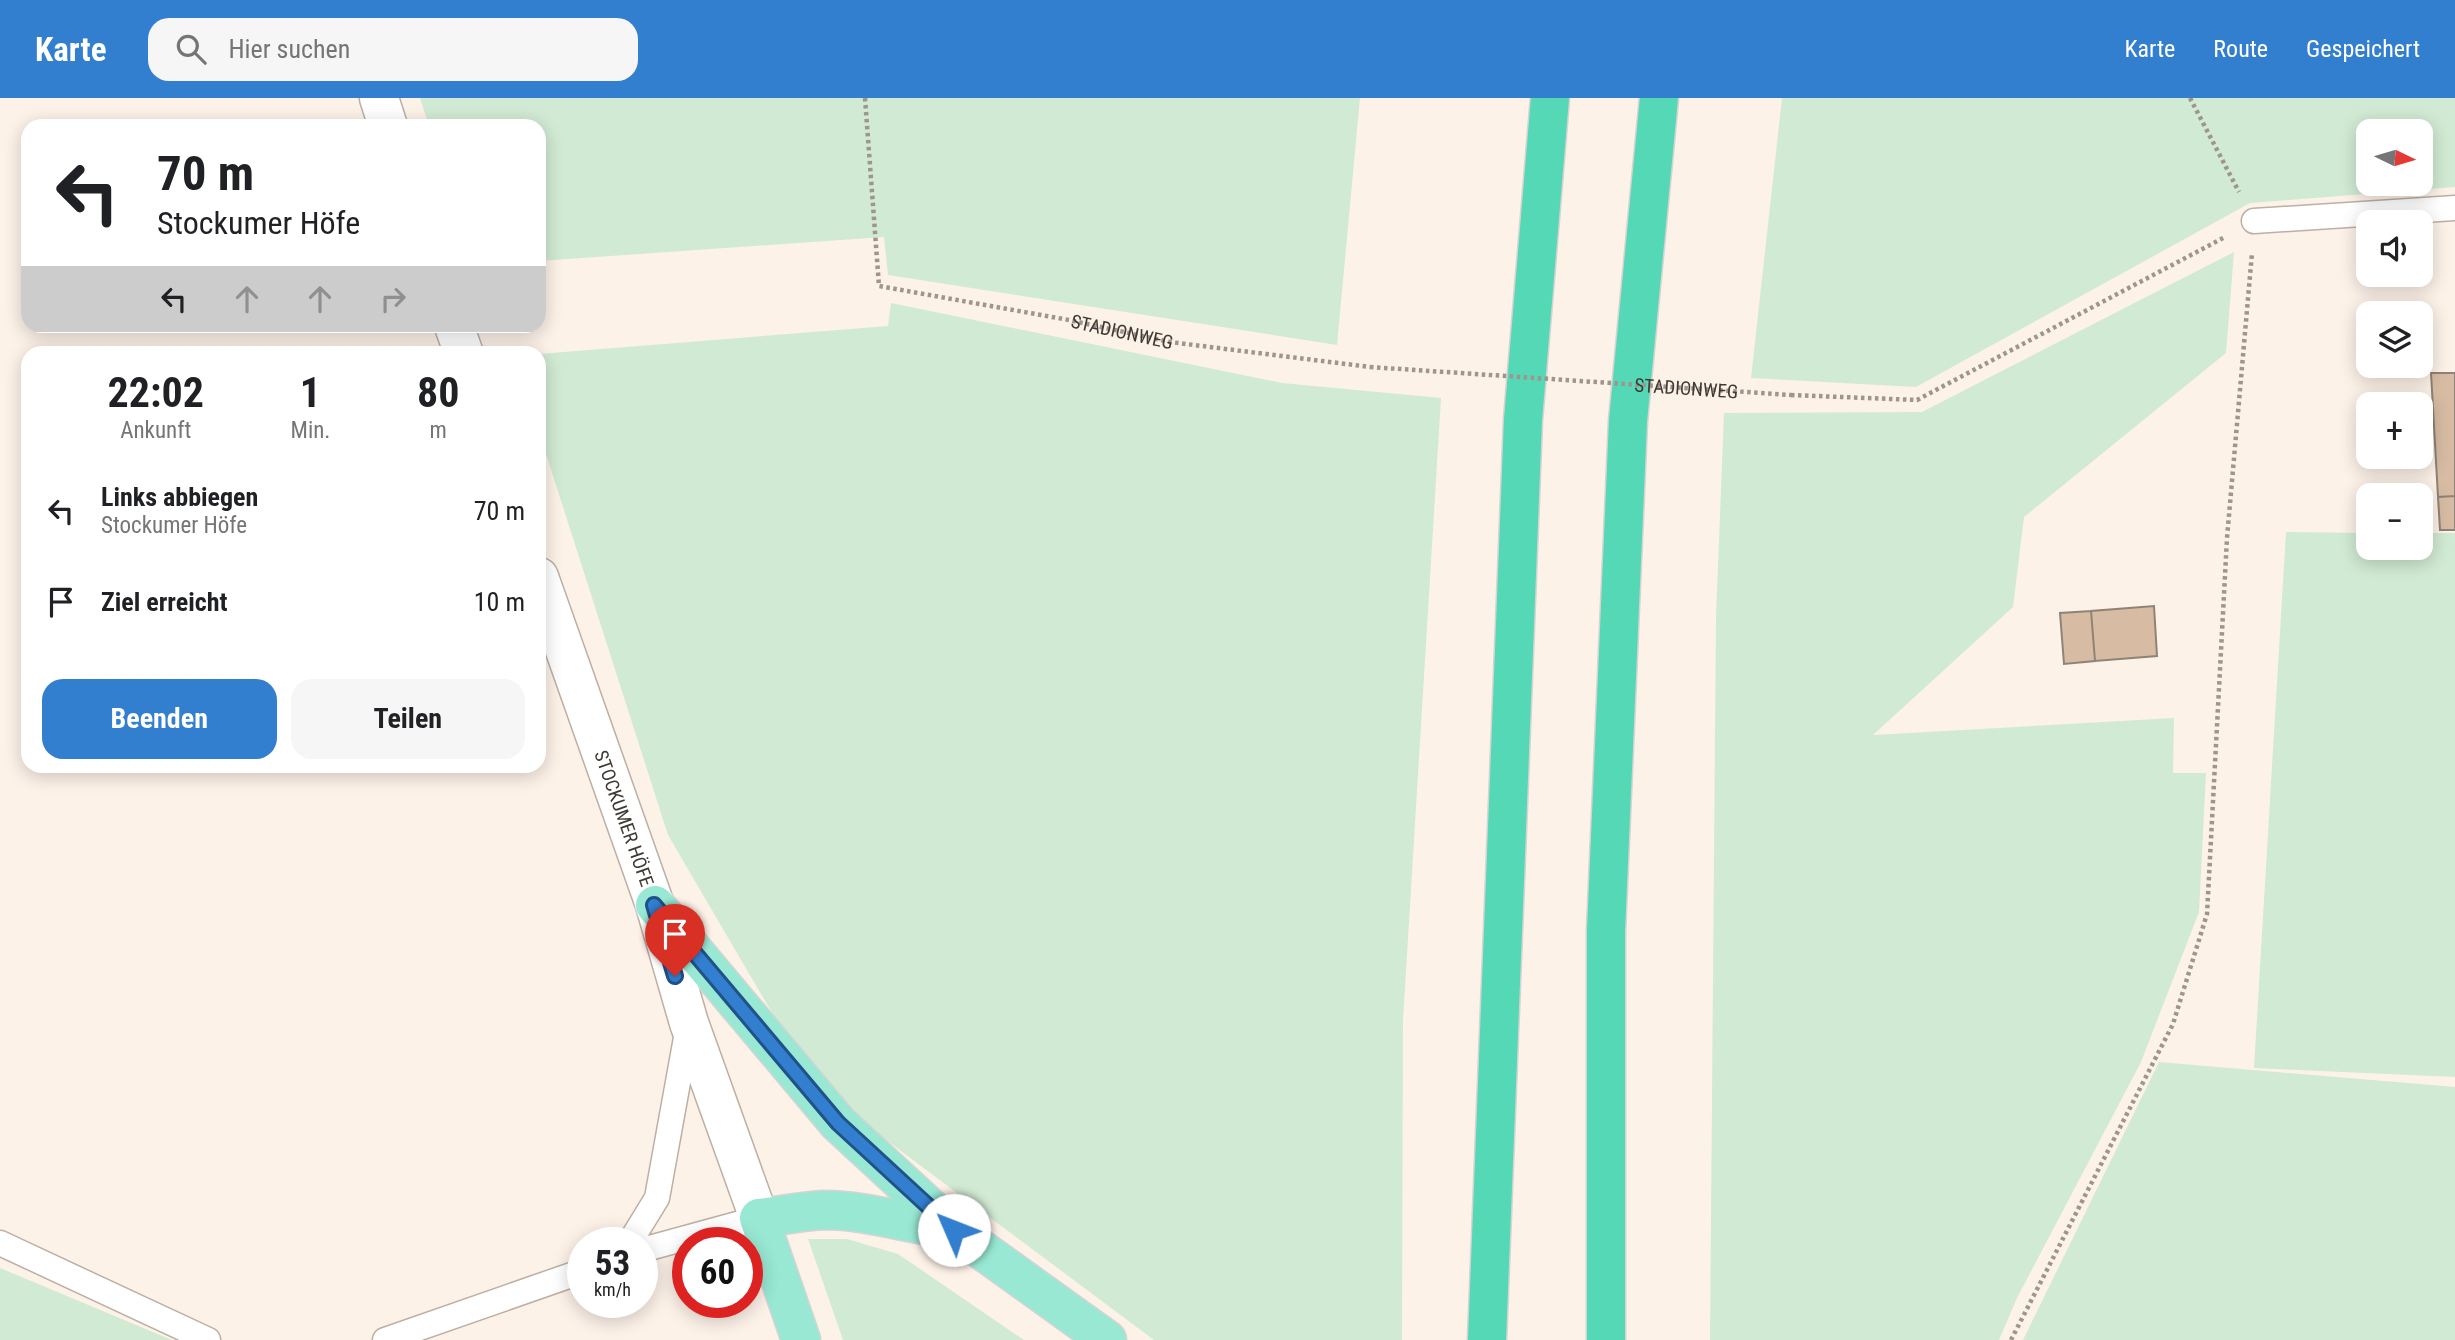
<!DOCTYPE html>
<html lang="de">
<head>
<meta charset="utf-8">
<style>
	body { margin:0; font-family:"Roboto Condensed",sans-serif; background:#f6f6f6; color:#202124; height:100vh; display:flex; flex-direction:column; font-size:26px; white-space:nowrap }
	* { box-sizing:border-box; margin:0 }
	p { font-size:23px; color:#757577 }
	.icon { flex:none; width:38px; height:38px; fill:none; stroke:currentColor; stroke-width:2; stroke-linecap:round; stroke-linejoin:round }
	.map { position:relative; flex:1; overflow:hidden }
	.details { position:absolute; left:21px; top:248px; width:525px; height:427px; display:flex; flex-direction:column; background:#fff; border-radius:21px; box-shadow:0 4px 18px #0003 }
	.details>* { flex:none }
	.banner { position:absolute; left:21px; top:21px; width:525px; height:214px; border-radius:21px; box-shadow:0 4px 18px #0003; background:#fff; color:#202124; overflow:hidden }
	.needle { width:46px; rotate:95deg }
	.controls { position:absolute; left:2356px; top:21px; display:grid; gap:14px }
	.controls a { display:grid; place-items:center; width:77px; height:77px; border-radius:14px; background:#fff; box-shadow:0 4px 18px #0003; font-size:35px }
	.speed { position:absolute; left:567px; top:1129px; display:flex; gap:14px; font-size:35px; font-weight:700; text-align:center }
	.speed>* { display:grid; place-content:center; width:91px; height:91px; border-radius:50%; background:#fff; box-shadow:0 4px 18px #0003; line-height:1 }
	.speed small { font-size:18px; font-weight:400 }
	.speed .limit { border:10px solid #d22; background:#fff; color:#111 }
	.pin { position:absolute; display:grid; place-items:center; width:60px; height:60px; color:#fff; margin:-72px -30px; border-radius:50% 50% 50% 0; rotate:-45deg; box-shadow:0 0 7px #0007 }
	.pin .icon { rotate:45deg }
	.me { position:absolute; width:77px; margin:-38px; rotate:314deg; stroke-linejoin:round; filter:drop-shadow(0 0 5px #0008) }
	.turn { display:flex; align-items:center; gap:24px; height:147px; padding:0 21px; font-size:32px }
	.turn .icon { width:91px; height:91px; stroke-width:2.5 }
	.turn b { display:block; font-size:49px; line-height:60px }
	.lanes { display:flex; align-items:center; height:66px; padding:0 21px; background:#0003; justify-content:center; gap:35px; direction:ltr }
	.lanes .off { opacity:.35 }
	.eta { display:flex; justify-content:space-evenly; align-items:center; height:119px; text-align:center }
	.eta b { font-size:42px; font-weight:700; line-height:49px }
	.button { display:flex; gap:14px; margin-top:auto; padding:14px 21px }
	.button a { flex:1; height:80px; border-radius:21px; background:#327ecf; color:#fff; font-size:28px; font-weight:700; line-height:80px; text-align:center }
	.button a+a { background:#f6f6f6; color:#202124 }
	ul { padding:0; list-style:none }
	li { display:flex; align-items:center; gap:21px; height:91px; padding:0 21px }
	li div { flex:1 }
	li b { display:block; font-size:26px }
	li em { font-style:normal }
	header { display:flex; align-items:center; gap:42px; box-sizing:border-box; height:98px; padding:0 35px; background:#327ecf; color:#fff }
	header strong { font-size:33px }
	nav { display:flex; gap:38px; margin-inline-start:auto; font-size:24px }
	.search { width:490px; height:63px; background:#f6f6f6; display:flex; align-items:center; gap:18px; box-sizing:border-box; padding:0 24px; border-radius:21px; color:#757577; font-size:26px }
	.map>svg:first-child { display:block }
	.green { fill:#d1ead3; fill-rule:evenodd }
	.building { fill:#d7bca3; stroke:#8f8277; stroke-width:2 }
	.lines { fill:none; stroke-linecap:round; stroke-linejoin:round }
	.service-casing { stroke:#bdafa3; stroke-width:27 }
	.tertiary-casing { stroke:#bdafa3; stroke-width:41 }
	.primary-casing { stroke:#d5d4d3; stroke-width:41 }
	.motorway-casing { stroke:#d5d4d3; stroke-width:41 }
	.path { stroke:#9d958e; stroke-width:4.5; stroke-dasharray:3.5 3.5; stroke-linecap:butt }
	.service { stroke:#fff; stroke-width:24 }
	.tertiary { stroke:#fff; stroke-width:38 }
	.primary { stroke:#98e8d3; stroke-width:38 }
	.motorway { stroke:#54d8b5; stroke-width:38 }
	.path-bridge { stroke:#9d958e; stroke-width:4.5; stroke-dasharray:3.5 3.5; stroke-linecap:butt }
	.route-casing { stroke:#205287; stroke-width:18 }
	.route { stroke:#327ecf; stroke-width:12 }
	.labels { text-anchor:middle; stroke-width:6; stroke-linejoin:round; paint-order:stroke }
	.street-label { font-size:19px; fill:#3f3a35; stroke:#fdf2e8 }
</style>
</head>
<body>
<header>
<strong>Karte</strong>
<div class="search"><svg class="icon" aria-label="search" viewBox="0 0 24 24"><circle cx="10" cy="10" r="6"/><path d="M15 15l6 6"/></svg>Hier suchen</div>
<nav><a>Karte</a><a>Route</a><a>Gespeichert</a></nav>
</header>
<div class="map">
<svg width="2455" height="1242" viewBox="0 0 2455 1242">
	<rect width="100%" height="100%" fill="#fdf2e8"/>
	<path class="green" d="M420,0H1360L1337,247L888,177L884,139L539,163V28H429Z
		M1782,0H2455V89L2250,105L1916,289L1751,280ZM2368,33H2420V86H2368Z
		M2234,154L2226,255L2024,419L2013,509L1873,637L2174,620L2173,675H2206L2199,814L2141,964L2017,1200L1999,1242H1710L1716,519L1724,315L1922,314Z
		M891,205L1282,285L1441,300L1403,922L1402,1242H1154L854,1018L775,920L668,737L539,334V256L888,228Z
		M2286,434L2368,435V450H2420V435H2455V979L2254,970Z
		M2159,964L2455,989V1242H2023Z
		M808,1141H847L898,1156L1024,1242H843Z
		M0,1170L172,1242H0Z"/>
	<path class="building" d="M2431,275H2455V398L2438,399Z
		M2455,398V432H2440L2438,399Z
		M2154,508L2157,558L2095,563L2091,513Z
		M2091,513L2095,563L2064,566L2060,515Z"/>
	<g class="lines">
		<defs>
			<path id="service" d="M2254,123L2455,110
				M630,1144L657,1100L688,929
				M0,1145L208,1242
				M642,1152L759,1120
				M385,1242L583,1173"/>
			<g id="tertiary">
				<path d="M379,0L388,28"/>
				<path d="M454,228L464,256"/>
				<path id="s2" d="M539,479L655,807L689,925L759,1120"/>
			</g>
			<path id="primary" d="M655,807L838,1025L954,1132L1107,1242
				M801,1242L759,1120C780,1118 803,1113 824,1112C868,1112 911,1127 954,1132"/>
			<path id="motorway" d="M1487,1242L1523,322L1550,0
				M1606,1242V833L1628,323L1659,0"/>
		</defs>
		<use href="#service" class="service-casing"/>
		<use href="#tertiary" class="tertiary-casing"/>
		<use href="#primary" class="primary-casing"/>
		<use href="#motorway" class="motorway-casing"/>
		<g class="path">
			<path id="s1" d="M865,0L879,188L1069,222L1170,244L1370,269"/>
			<path d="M2190,0L2239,94"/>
			<path d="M1791,297L1917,302L2225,139"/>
			<path d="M2011,1242L2173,926L2207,816L2227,440L2252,155"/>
		</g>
		<use href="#service" class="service"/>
		<use href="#tertiary" class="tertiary"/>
		<use href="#primary" class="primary"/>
		<use href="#motorway" class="motorway"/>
		<path class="path-bridge" id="s3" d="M1370,269L1791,297"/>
	</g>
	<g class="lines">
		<defs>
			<path id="route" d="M675,878L654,807L838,1025L954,1132"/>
		</defs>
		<use href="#route" class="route-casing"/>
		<use href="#route" class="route"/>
	</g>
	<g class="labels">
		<g class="street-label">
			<text dy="7" stroke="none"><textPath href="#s1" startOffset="436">STADIONWEG</textPath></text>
			<text dy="7" stroke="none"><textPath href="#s3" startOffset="317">STADIONWEG</textPath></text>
			<text dy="7" stroke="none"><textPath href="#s2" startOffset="256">STOCKUMER HÖFE</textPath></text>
		</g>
	</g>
</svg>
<div class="controls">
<a><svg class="needle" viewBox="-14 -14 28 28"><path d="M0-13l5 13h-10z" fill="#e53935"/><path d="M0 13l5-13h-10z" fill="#757577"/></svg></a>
<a><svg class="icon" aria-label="sound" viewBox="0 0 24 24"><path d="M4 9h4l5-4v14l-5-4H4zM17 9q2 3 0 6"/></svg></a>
<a><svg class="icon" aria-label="layers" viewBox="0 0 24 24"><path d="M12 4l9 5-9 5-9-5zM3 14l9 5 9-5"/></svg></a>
<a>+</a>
<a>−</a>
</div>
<div class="speed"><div>53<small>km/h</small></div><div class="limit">60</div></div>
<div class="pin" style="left:675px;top:878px;background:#d93025"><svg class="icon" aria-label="arrive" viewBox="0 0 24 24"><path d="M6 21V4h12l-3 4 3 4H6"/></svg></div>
<svg class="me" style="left:954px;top:1132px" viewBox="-20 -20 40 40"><circle r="19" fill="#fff"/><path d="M0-13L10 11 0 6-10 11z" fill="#327ecf"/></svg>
<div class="banner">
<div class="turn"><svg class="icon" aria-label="left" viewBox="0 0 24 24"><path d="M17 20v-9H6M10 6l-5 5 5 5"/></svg><div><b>70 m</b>Stockumer Höfe</div></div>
<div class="lanes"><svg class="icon" aria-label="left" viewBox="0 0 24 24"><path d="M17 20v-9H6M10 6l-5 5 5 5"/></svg><svg class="icon off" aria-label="ahead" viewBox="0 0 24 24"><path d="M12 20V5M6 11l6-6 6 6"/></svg><svg class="icon off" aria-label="ahead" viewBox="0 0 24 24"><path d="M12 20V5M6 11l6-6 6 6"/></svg><svg class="icon off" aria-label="right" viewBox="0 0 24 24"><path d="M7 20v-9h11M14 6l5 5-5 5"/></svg></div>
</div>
<section class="details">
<div class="eta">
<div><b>22:02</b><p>Ankunft</p></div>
<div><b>1</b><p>Min.</p></div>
<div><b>80</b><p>m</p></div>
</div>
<ul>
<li><svg class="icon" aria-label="left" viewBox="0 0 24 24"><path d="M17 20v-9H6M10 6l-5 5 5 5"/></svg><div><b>Links abbiegen</b><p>Stockumer Höfe</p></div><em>70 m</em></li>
<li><svg class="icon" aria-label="arrive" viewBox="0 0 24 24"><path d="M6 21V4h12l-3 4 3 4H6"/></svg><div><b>Ziel erreicht</b></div><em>10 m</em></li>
</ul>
<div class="button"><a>Beenden</a><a>Teilen</a></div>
</section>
</div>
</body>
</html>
